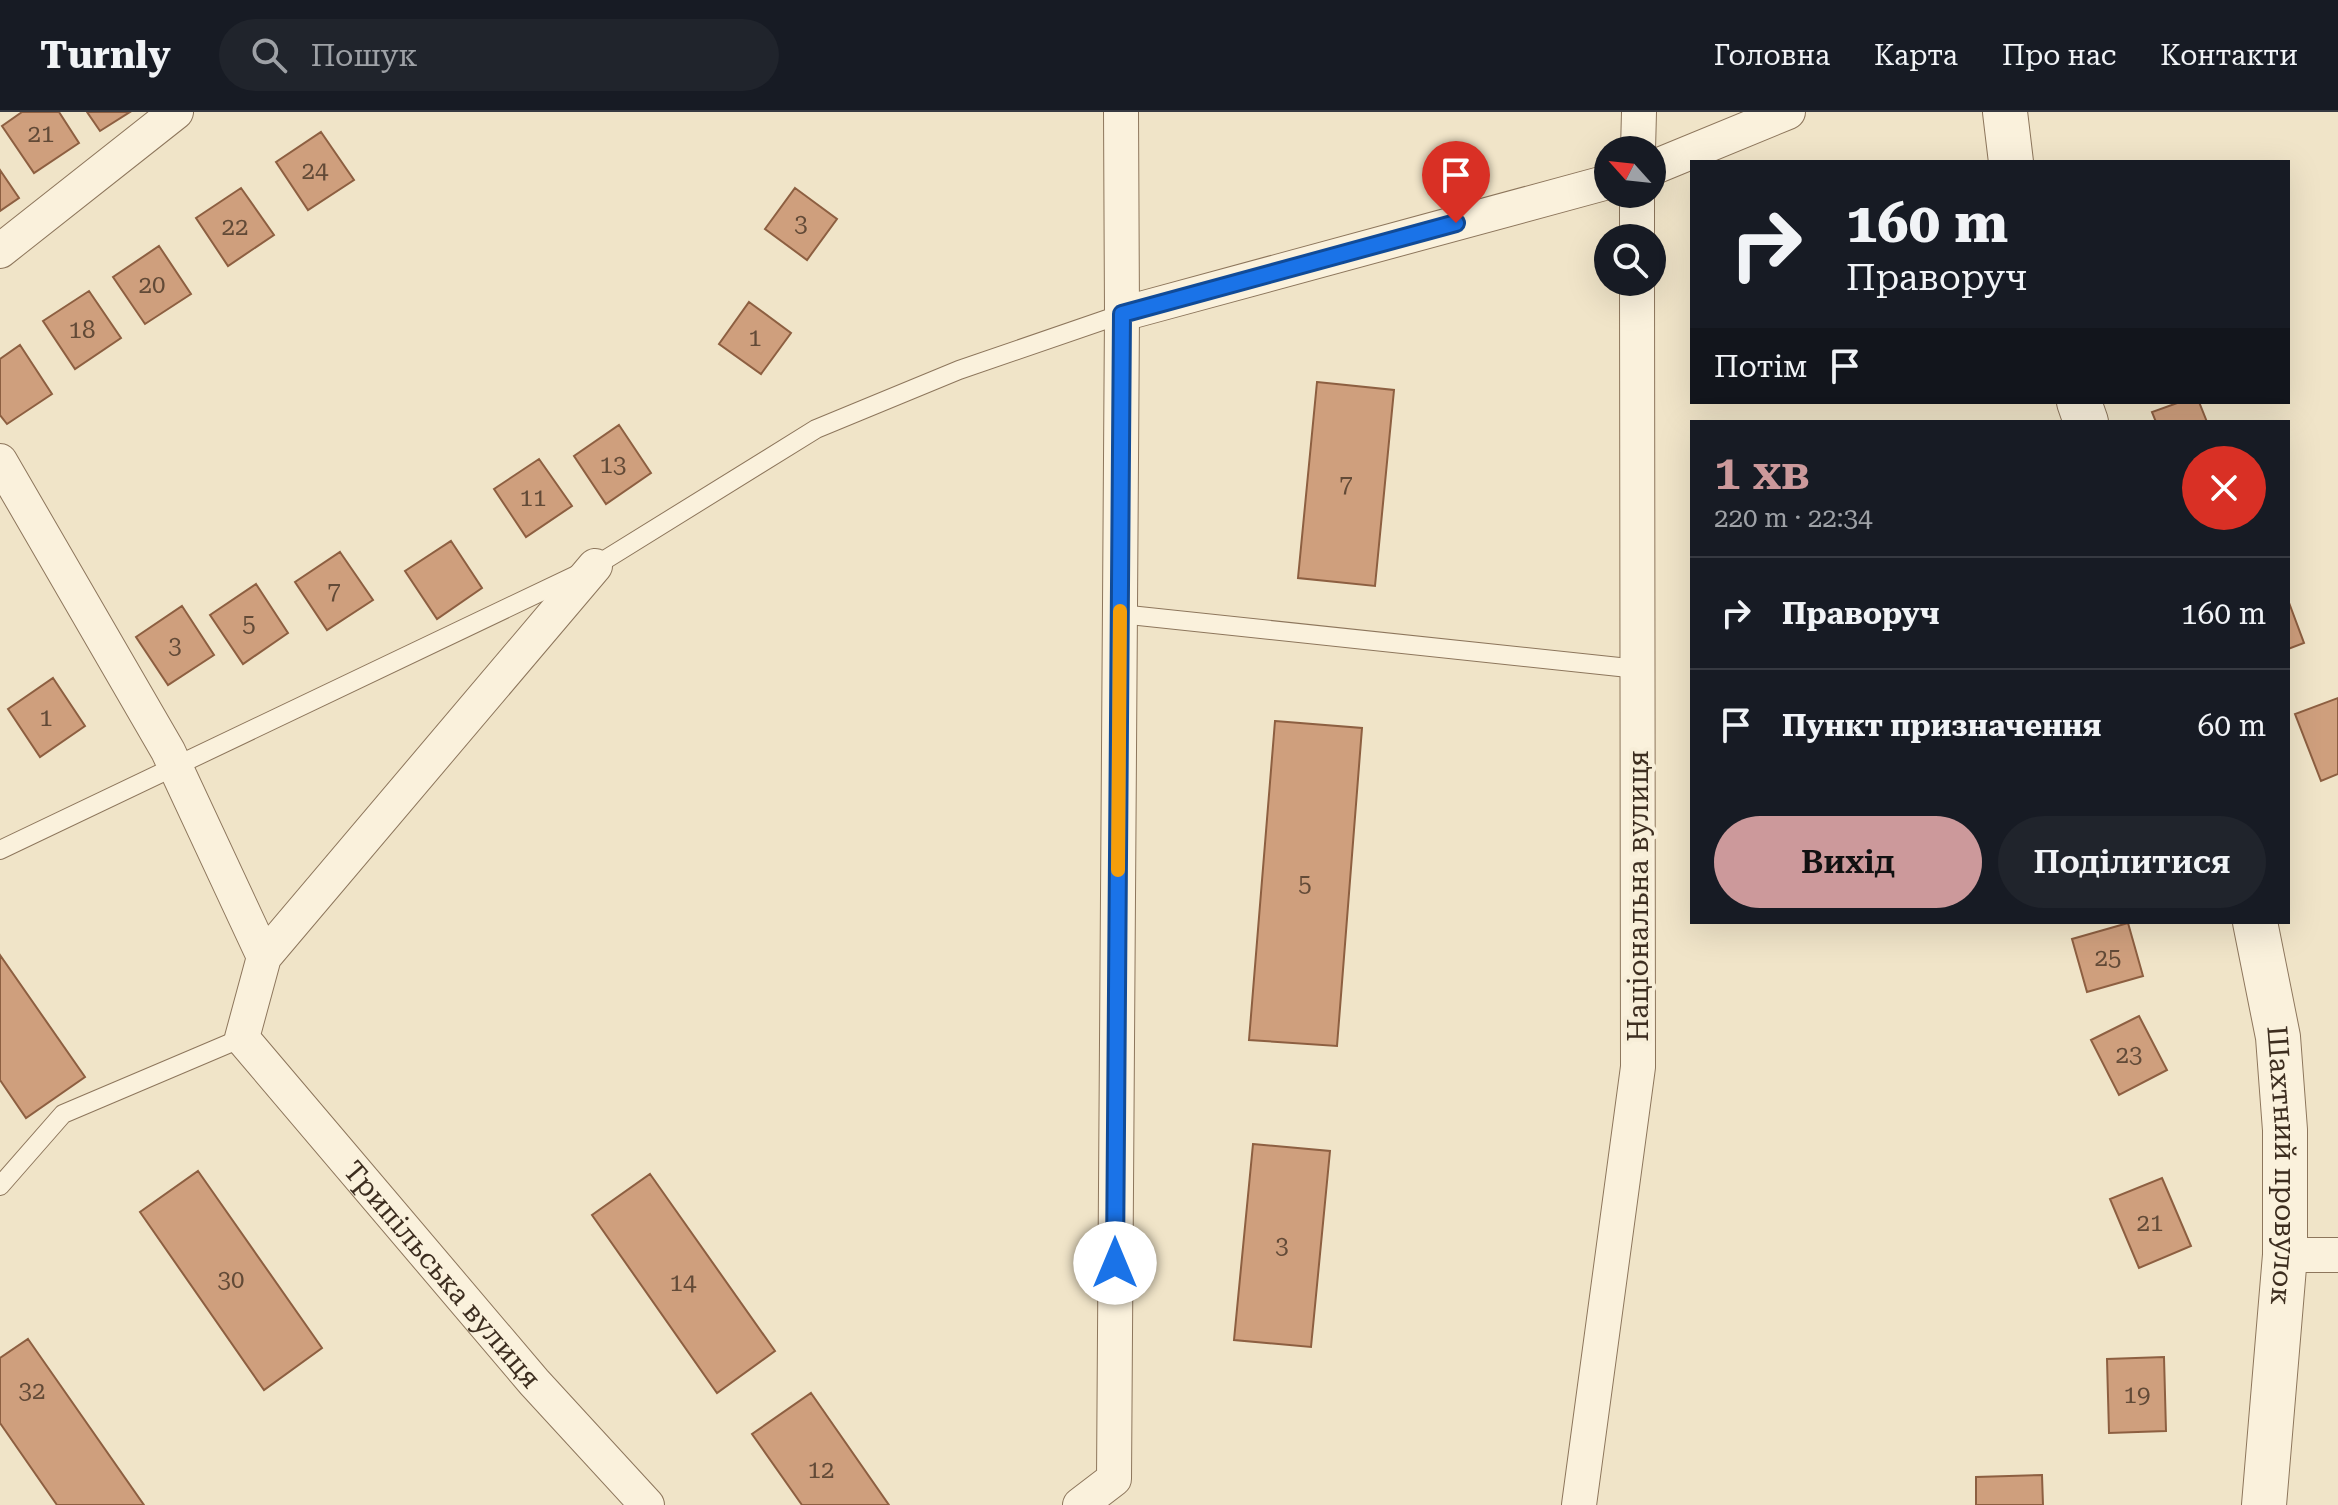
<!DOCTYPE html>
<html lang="uk">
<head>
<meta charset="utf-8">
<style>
	body { margin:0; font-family:"Roboto Serif",serif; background:#20242c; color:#f1f3f6; height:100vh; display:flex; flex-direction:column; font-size:30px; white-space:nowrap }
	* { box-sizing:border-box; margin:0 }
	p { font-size:26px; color:#9ea1a6 }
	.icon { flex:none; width:44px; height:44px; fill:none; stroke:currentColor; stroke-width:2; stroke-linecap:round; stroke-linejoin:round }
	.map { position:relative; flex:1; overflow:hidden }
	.details { position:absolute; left:1690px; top:308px; width:600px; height:504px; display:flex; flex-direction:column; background:#171b24; border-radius:0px; box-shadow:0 8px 32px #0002 }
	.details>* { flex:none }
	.banner { position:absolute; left:1690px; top:48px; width:600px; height:244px; border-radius:0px; box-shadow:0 8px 32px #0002; background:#171b24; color:#f1f3f6; overflow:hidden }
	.needle { width:52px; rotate:297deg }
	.tools { position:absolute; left:1594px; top:24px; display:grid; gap:16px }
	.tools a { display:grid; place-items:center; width:72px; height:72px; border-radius:50%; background:#171b24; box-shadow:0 8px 32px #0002; font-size:40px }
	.pin { position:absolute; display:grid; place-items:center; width:68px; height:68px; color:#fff; margin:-82px -34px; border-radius:50% 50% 50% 0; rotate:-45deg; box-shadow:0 0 8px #0007 }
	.pin .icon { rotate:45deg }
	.me { position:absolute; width:88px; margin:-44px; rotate:0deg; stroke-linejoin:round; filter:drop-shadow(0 0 6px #0008) }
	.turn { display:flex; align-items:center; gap:28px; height:168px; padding:0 24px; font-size:36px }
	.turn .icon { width:104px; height:104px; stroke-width:2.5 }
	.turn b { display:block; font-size:56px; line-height:68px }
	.then { display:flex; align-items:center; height:76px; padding:0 24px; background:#0003; gap:16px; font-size:30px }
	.round { display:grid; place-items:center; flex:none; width:84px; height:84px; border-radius:42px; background:#20242c }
	.overview { display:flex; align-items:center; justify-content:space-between; height:136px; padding:0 24px }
	h1 { font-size:48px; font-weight:600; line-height:60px; color:#cc999b }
	.action { display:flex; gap:16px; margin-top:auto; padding:16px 24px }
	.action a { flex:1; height:92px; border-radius:48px; background:#cc999b; color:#111; font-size:32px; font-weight:600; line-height:92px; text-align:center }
	.action a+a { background:#20242c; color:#f1f3f6 }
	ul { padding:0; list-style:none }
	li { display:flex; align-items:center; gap:24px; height:112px; padding:0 24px; border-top:2px solid #363941 }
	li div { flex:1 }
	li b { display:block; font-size:30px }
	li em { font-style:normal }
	header { display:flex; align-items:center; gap:48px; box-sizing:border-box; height:112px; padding:0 40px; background:#171b24; border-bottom:2px solid #363941 }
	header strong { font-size:38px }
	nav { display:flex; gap:44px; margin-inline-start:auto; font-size:28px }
	.search { width:560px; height:72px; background:#20242c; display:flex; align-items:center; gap:20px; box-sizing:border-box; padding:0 28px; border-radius:44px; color:#9ea1a6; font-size:30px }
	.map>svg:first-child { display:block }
	.building { fill:#cf9f7d; stroke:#8d5f41; stroke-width:2 }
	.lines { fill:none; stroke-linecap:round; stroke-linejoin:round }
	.service-casing { stroke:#8d765c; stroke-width:20 }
	.minor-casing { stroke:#8d765c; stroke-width:36 }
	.tertiary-casing { stroke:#8d765c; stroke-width:46 }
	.service { stroke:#faf1dc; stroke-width:18 }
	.minor { stroke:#faf1dc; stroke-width:34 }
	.tertiary { stroke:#faf1dc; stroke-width:44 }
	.route-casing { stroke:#114b97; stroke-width:20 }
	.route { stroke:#1a73e8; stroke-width:14 }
	.slow { stroke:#f59e0b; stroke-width:14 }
	.labels { text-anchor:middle; stroke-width:8; stroke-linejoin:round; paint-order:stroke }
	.number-label { font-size:24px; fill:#624a37 }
	.street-label { font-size:28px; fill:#3d2e20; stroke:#f7eed8 }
</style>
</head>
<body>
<header>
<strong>Turnly</strong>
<div class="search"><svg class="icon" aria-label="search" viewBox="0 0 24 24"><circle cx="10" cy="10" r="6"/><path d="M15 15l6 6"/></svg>Пошук</div>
<nav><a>Головна</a><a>Карта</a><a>Про нас</a><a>Контакти</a></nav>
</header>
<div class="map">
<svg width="2338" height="1393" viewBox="0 0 2338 1393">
	<rect width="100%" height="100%" fill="#f0e4c8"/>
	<path class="building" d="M22,0H59L79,31L34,61L2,14Z
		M87,0H130L100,19Z
		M321,20L354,68L308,98L276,50Z
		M0,58L19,86L0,99Z
		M241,76L274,123L228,154L196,106Z
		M795,76L837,107L807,148L765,117Z
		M159,134L191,182L145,212L113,165Z
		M89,179L121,226L75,257L43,209Z
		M749,190L791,221L761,262L719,232Z
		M20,233L52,282L7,312L0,303V247Z
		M1317,270L1394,278L1375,474L1298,466Z
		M2180,290H2199L2207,310H2156L2152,300Z
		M619,313L651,361L606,392L574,344Z
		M539,347L572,394L526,425L494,377Z
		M451,429L482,476L437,507L405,459Z
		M340,440L373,488L327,518L295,470Z
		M256,472L288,521L243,552L210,503Z
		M2288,488L2304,531L2288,537Z
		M182,494L214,543L168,573L136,525Z
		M53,566L85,614L40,645L8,597Z
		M2338,586V662L2321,669L2295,602Z
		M1275,609L1362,616L1337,934L1249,928Z
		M2128,811L2143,864L2087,880L2072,827Z
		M0,843L85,965L26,1006L0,968Z
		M2139,904L2167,958L2119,983L2091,928Z
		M1253,1032L1330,1039L1311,1235L1234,1228Z
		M198,1059L322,1236L264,1278L140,1100Z
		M650,1062L775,1239L717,1281L592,1103Z
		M2162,1066L2191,1134L2139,1156L2110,1087Z
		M28,1227L144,1393H57L0,1311V1246Z
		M2164,1245L2166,1319L2109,1321L2107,1247Z
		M811,1281L889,1393H802L752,1322Z
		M2042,1363L2043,1393H1976V1365Z"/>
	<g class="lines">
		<defs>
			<path id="service" d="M1120,502L1638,557
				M0,738L595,454L816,317L959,258L1122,202
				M0,1074L63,1002L242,926"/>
			<g id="minor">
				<path d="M1638,38L1639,0"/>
				<path d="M1652,56L1788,0"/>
				<path d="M1637,82V126"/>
				<path d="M0,139L176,0"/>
				<path d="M1122,202L1608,70"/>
				<path d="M0,349L168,639L264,845"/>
				<path id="s1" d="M595,454L264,845L242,926L534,1270L647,1393"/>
				<path d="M2285,1143H2338"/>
				<path d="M1080,1393L1114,1367L1122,202L1121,0"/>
				<path d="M1579,1393L1638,955L1637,170"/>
			</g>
			<g id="tertiary">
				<path d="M2005,0L2011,50"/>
				<path d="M2079,290L2086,310"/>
				<path id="s2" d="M2255,810L2278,925L2285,1018V1143L2264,1393"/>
			</g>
		</defs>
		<use href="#service" class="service-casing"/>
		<use href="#minor" class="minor-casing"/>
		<use href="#tertiary" class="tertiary-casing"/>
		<use href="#service" class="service"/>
		<use href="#minor" class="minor"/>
		<use href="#tertiary" class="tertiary"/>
	</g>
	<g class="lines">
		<defs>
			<path id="route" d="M1115,1151L1122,202L1456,111"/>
		</defs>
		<use href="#route" class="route-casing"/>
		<use href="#route" class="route"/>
		<path class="slow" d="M1118,758L1120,499"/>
	</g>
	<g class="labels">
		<g class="number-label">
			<text x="41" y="30">21</text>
			<text x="315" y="67">24</text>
			<text x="801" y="120">3</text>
			<text x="235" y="123">22</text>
			<text x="152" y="181">20</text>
			<text x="82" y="226">18</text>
			<text x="755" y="234">1</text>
			<text x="613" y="361">13</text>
			<text x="1346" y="380">7</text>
			<text x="533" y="394">11</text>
			<text x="334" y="487">7</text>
			<text x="249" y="520">5</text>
			<text x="175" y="542">3</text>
			<text x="46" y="614">1</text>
			<text x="1305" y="780">5</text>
			<text x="2108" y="854">25</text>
			<text x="2129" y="951">23</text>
			<text x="2150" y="1119">21</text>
			<text x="1282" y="1142">3</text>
			<text x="231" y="1176">30</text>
			<text x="683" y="1179">14</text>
			<text x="32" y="1287">32</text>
			<text x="2137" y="1291">19</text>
			<text x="821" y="1366">12</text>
		</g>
		<g class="street-label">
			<text transform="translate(1638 784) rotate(-90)" y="10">Національна вулиця</text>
			<text dy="10" stroke="none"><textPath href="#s2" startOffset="246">Шахтний провулок</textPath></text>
			<text dy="10" stroke="none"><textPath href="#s1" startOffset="906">Трипільська вулиця</textPath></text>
		</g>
	</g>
</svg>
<div class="tools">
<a><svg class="needle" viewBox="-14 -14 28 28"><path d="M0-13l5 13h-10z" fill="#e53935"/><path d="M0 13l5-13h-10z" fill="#9ea1a6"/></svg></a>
<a><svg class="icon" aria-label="search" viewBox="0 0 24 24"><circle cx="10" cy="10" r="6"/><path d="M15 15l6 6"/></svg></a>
</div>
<div class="pin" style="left:1456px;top:111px;background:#d93025"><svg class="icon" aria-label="arrive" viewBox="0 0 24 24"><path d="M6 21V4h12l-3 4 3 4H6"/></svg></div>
<svg class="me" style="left:1115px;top:1151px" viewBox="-20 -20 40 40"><circle r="19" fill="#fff"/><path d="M0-13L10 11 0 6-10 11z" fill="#1a73e8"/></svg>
<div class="banner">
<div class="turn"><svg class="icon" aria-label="right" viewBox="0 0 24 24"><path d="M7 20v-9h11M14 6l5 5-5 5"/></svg><div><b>160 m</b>Праворуч</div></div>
<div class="then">Потім<svg class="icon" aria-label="arrive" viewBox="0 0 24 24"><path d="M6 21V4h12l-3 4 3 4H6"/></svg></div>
</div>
<section class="details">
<div class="overview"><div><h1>1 хв</h1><p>220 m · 22:34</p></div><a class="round" style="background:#d93025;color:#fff"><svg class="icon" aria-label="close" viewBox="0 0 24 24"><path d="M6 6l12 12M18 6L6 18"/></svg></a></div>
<ul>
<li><svg class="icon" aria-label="right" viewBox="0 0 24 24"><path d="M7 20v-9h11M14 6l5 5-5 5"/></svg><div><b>Праворуч</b></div><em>160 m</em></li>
<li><svg class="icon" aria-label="arrive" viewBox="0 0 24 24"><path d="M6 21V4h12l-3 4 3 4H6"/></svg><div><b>Пункт призначення</b></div><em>60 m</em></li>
</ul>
<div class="action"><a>Вихід</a><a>Поділитися</a></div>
</section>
</div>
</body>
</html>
